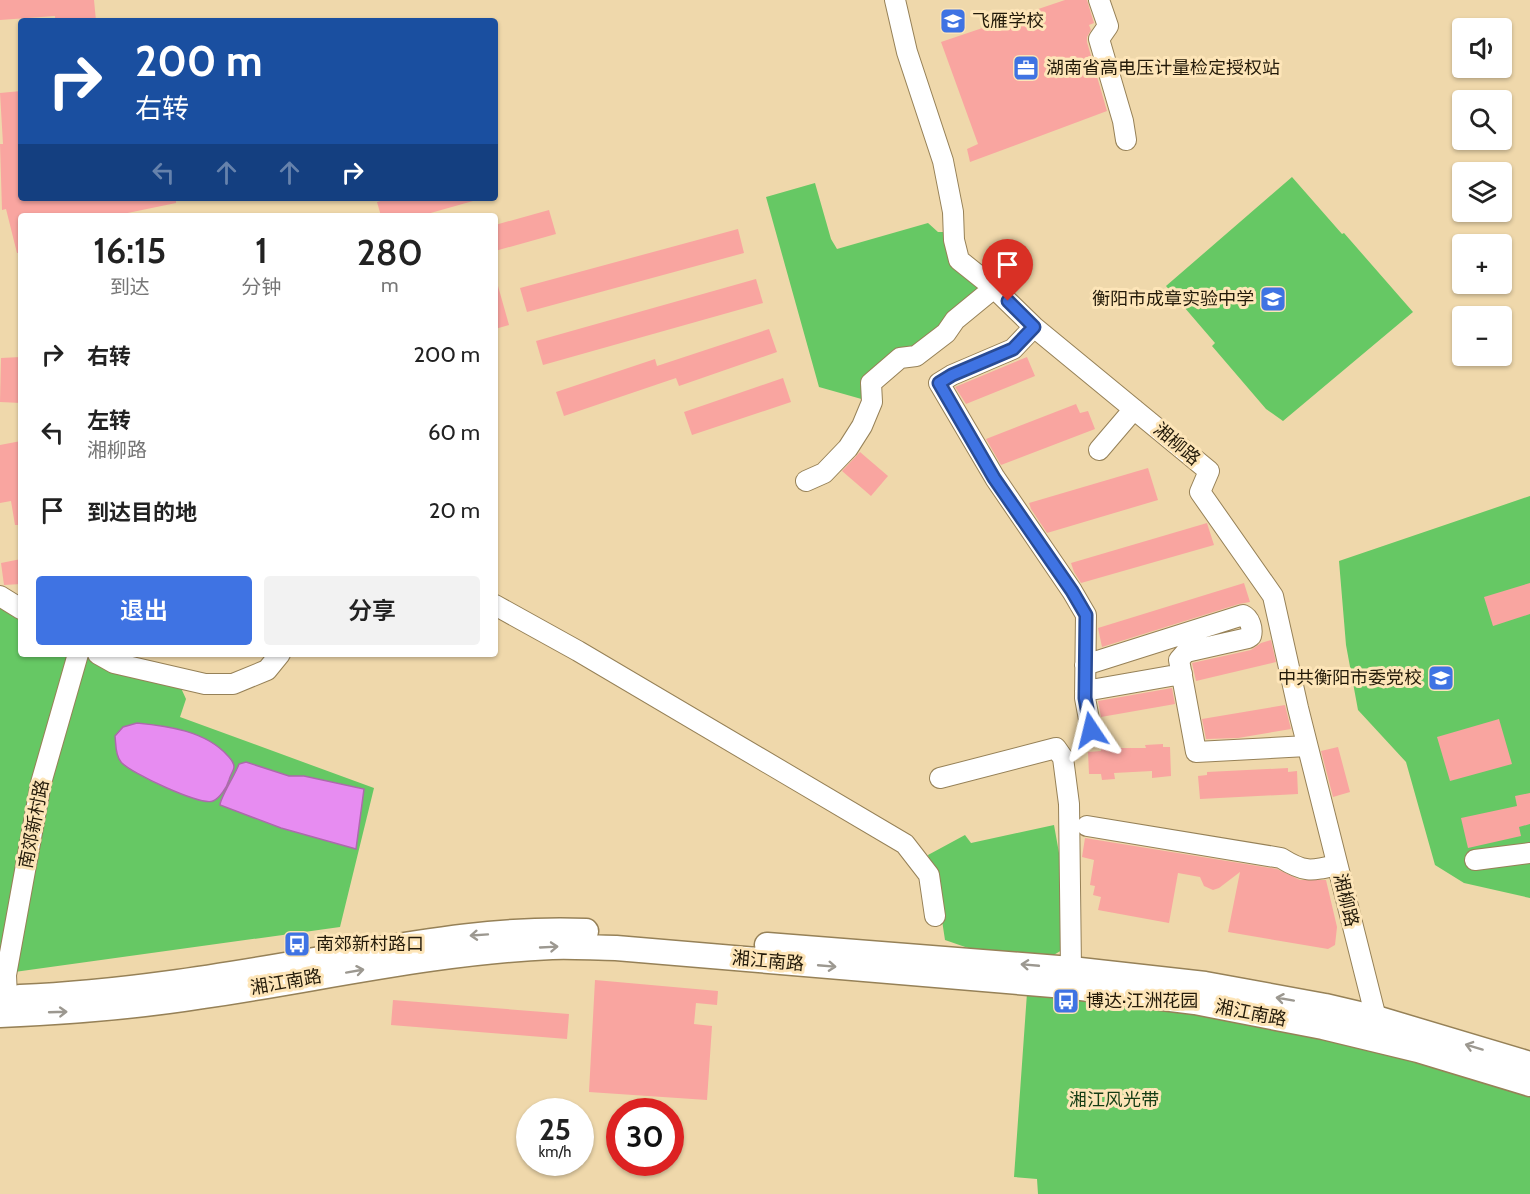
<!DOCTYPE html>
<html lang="zh">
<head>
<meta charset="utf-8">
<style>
	body { margin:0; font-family:Cabin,"Noto Sans SC",sans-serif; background:#f2f2f2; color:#222; height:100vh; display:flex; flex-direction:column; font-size:22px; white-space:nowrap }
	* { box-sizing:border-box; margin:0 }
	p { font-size:20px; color:#767676 }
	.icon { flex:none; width:33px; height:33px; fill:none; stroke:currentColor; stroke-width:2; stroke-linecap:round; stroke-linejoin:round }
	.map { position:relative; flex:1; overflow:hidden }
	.panel { position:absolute; left:18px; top:213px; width:480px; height:444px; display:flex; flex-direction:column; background:#fff; border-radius:6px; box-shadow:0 2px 4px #0004 }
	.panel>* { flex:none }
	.banner { position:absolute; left:18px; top:18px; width:480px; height:183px; border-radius:6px; box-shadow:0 2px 4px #0004; background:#1a4fa0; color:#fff; overflow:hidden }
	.fabs { position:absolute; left:1452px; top:18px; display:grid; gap:12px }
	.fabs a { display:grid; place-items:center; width:60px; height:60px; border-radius:6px; background:#fff; box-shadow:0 2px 4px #0004; font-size:30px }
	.speed { position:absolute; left:516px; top:1098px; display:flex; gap:12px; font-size:30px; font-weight:700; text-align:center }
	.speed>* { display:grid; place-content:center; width:78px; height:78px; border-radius:50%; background:#fff; box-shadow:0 2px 4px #0004; line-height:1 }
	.speed small { font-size:15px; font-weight:400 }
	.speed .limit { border:9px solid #d22; background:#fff; color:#111 }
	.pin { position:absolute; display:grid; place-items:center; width:51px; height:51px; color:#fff; margin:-62px -26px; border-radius:50% 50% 50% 0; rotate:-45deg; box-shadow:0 0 6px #0007 }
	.pin .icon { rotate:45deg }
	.me { position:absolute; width:66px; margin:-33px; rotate:350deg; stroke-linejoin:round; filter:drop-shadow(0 0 4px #0008) }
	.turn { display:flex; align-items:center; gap:21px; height:126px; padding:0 18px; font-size:27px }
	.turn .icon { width:78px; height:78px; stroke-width:2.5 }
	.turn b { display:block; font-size:42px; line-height:51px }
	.lanes { display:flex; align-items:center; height:57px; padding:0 18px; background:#0003; justify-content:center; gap:30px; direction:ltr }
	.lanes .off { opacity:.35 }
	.eta { display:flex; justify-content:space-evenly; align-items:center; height:102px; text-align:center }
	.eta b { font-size:36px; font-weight:600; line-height:42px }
	.button { display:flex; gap:12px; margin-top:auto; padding:12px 18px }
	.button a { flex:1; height:69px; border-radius:6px; background:#3f73e3; color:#fff; font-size:24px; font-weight:600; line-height:69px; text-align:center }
	.button a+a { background:#f2f2f2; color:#222 }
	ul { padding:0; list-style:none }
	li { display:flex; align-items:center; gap:18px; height:78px; padding:0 18px }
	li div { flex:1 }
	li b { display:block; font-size:22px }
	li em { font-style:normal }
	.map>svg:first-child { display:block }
	.green { fill:#66c864 }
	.water { fill:#e78cf1; stroke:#ac6aab; stroke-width:1.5 }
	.building { fill:#f9a5a0 }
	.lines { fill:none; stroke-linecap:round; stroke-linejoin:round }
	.minor-casing { stroke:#968157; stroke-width:22 }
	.major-casing { stroke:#968157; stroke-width:27 }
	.minor { stroke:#fff; stroke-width:20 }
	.major { stroke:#fff; stroke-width:24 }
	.oneway { stroke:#9c9890 }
	.route-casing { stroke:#294b94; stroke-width:15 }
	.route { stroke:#3f73e3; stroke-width:10 }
	.labels { text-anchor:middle; stroke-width:6; stroke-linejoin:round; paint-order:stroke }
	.poi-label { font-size:18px; fill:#231a09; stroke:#fde5b8; text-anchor:start }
	.street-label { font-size:18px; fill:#231a09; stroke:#fde5b8 }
	.park-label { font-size:18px; fill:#143c14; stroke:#fde5b8 }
</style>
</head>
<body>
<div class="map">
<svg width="1530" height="1194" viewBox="0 0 1530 1194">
	<rect width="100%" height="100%" fill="#efd8ab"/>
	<path class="green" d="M1292,177L1342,234L1344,233L1413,312L1283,421L1266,409L1212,346L1215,343L1166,286Z
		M815,183L831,239L837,249L928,223L938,232H945L950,263L983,287L865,400L819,387L766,197Z
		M1530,496V898L1464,883L1435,865L1406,762L1358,710L1346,645L1339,561Z
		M0,603L21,617V654H86L104,664L181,688L186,699L180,717L374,788L340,927L0,974Z
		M1054,825L1066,892L1062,950L1052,956L971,949L945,940L938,894L928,855L965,835L971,843Z
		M1027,993L1287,1027L1390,1053L1530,1097V1194H1038L1037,1179L1014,1177Z"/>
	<path class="water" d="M137,723C168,726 205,731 227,755C230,758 234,763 234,767C234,770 230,776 229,780C227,787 220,798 213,801C201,806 130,773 121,762C115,755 116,744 115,736L123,727Z
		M246,762L289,776H304L364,789L356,849L281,828L220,805C220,798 235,775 239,764Z"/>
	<path class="building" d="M0,0H94L96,21H55V16L0,20Z
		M1065,0H1087L1094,23L1089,25L1091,30L1087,37V42L1107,111L970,162L967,149L978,144L941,42Z
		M21,91V198H176V203L113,216H21V253H17L6,209L2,210L0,144H3L0,93Z
		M392,198H473V201L420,216H381L377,202Z
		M549,210L556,234L495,251V225Z
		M738,229L744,253L527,312L520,288Z
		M756,279L763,303L543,365L536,341Z
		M498,286L509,325L495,329V287Z
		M769,329L777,352L679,386L676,378L564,416L556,392L655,359L657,366Z
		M21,357V403L0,402L1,358Z
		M1027,357L1035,376L966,404L955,387Z
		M783,378L791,402L692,435L684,412Z
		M1076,404L1080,413L1088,411L1095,429L1001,465L986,439Z
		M21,441V525H15L11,501L0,503V445Z
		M860,452L888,476L871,496L842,471Z
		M1148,468L1158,500L1047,533L1031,509L1029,503Z
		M1207,523L1214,545L1081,583L1074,572L1071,563Z
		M21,559V584L4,585L1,563Z
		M1244,583L1250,602L1239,604L1102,647L1098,628Z
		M1530,583V614L1493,626L1484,597Z
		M1271,640L1276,662L1196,681L1192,663L1251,650L1261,643Z
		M1172,688L1175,704L1101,717L1098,701Z
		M1285,705L1291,729L1238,738L1206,739L1202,719Z
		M1499,719L1512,764L1450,781L1437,737Z
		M1163,744V747H1170L1171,776L1152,778V771L1114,773L1115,779L1102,780L1101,774H1089L1088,752L1101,751V748H1146L1145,745Z
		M1338,747L1350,792L1333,797L1321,751Z
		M1288,768V772L1297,771L1298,794L1200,799L1198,776L1207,775V772Z
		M1530,793V824L1519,827L1521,836L1468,848L1461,818L1517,806L1515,796Z
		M1085,838L1277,869L1300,880H1326L1337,927L1335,945L1328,949L1228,932L1240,872L1219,888L1213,890L1204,886L1200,877L1178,873L1169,923L1098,910L1101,897L1093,895L1095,886L1090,885L1094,860L1082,857Z
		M595,980L718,991L717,1005L696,1003L694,1024L712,1026L707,1100L589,1092Z
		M393,1000L569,1014L567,1039L391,1025Z"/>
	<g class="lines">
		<defs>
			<path id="minor" d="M895,0L907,52L943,161L953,212L954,240L959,260L994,288L1034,327L1209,471L1200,492L1273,596L1298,708L1376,1018
				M1099,0L1108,26L1099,39L1123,121L1126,140
				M1034,327L1013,349L952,375L939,383L995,478L1072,591L1086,615L1085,698L1091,730
				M1099,450L1134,409
				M806,481L824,473L848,448L862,426L872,402L871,383L900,358L916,356L946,333L955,320L994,288
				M0,596L21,609
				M495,605L578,651L905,844L929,875L935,916
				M98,654L114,663L205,684H233L267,670L280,654
				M1085,665L1243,615C1250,618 1253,629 1251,636L1248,638L1186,652L1179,660L1196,752L1307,746
				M1085,691L1182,674
				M940,778L1056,748L1063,758L1069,804L1071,969
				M1087,826L1281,858C1305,873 1311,871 1337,865
				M1475,860L1530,853
				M7,998L6,975L41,783L78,654"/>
			<path id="major" d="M767,945L1071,969L1205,984L1325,1006L1376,1018L1530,1064
				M20,997C119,993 216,977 314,960C404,945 494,927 586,931
				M0,1015C69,1012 136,1007 204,996C320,979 435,952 552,947C573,946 595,948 616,948L1065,986L1195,1002L1323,1027L1418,1050L1530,1084"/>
		</defs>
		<use href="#minor" class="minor-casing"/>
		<use href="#major" class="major-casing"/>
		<use href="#minor" class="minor"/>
		<use href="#major" class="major"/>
	</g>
	<defs><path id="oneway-shaft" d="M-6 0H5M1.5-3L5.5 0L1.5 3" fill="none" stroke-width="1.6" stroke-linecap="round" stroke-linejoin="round" transform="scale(1.5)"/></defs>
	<g class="oneway">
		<use href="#oneway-shaft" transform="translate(479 935) rotate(176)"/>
		<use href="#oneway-shaft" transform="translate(549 947) rotate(-3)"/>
		<use href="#oneway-shaft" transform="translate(1030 965) rotate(-175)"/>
		<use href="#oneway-shaft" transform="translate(827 966) rotate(5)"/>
		<use href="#oneway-shaft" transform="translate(355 971) rotate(-10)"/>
		<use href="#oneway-shaft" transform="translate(1285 999) rotate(-170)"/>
		<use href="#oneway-shaft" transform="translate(58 1012) rotate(-2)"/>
		<use href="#oneway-shaft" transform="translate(1474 1047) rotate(-163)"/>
	</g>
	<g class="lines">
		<defs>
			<path id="route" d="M1008,301L1034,327L1013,349L952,375L939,383L994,478L1072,591L1086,615L1085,698L1091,730"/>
		</defs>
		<use href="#route" class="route-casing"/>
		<use href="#route" class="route"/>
	</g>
	<defs>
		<symbol id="school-square" viewBox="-11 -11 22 22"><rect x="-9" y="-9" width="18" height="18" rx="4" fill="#3f73e3" stroke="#fde5b8"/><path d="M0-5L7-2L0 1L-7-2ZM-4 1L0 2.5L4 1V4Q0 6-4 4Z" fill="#fff"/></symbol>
		<symbol id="office-square" viewBox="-11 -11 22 22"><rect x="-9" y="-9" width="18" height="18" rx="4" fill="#3f73e3" stroke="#fde5b8"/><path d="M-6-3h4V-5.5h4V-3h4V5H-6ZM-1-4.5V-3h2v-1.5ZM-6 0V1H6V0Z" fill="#fff"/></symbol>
		<symbol id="bus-square" viewBox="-11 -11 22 22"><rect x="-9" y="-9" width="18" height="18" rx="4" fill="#3f73e3" stroke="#fde5b8"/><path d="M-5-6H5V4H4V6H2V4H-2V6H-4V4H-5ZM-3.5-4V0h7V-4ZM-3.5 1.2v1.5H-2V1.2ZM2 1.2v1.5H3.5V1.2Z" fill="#fff"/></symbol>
	</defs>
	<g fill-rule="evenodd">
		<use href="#school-square" x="938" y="6" width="30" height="30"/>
		<use href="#office-square" x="1011" y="53" width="30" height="30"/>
		<use href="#school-square" x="1258" y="284" width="30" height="30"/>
		<use href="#school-square" x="1426" y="663" width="30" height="30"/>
		<use href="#bus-square" x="282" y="929" width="30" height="30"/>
		<use href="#bus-square" x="1051" y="986" width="30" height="30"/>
	</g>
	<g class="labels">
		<g class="poi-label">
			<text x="972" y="27">飞雁学校</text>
			<text x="1046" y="74">湖南省高电压计量检定授权站</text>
			<text x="1254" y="305" text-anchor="end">衡阳市成章实验中学</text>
			<text x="1422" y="684" text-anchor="end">中共衡阳市委党校</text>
			<text x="316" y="950">南郊新村路口</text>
			<text x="1086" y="1007">博达·江洲花园</text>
		</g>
		<g class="street-label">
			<text transform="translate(1177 444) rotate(40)" y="6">湘柳路</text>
			<text transform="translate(34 824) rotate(-79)" y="6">南郊新村路</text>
			<text transform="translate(1346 900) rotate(76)" y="6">湘柳路</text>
			<text transform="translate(768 961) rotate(5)" y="6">湘江南路</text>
			<text transform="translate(286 982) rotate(-10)" y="6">湘江南路</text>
			<text transform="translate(1251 1013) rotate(11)" y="6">湘江南路</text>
		</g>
		<g class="park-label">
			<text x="1114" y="1106">湘江风光带</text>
		</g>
	</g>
</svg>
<div class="fabs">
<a><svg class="icon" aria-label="sound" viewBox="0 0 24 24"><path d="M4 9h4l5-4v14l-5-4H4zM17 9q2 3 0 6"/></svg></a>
<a><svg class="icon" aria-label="search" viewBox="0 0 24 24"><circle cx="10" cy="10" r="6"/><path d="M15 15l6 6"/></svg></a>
<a><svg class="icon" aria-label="layers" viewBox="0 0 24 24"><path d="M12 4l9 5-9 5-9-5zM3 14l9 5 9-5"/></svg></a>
<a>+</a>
<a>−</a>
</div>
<div class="speed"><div>25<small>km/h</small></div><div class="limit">30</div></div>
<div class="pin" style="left:1008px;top:301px;background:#d93025"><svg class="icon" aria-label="arrive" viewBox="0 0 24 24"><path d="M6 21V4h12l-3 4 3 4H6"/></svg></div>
<svg class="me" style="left:1091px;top:730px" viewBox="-20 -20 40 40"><path d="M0-17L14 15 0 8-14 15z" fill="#3f73e3" stroke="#fff" stroke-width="4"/></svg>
<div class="banner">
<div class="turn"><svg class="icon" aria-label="right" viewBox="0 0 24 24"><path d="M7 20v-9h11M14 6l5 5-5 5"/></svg><div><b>200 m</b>右转</div></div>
<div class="lanes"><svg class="icon off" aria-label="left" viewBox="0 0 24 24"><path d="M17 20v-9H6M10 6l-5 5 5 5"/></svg><svg class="icon off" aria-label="ahead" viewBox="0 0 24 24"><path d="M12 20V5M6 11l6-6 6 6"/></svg><svg class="icon off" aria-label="ahead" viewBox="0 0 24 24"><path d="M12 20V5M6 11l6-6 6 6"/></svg><svg class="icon" aria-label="right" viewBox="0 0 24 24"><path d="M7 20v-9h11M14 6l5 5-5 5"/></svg></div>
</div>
<section class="panel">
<div class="eta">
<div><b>16:15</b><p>到达</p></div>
<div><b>1</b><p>分钟</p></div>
<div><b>280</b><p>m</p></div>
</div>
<ul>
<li><svg class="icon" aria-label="right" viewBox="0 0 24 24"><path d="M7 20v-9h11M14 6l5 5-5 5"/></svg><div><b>右转</b></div><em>200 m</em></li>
<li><svg class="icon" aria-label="left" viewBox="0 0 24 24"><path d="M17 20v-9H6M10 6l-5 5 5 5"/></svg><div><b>左转</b><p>湘柳路</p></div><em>60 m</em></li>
<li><svg class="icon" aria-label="arrive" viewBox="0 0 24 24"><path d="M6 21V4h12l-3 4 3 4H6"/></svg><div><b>到达目的地</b></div><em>20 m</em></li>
</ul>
<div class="button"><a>退出</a><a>分享</a></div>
</section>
</div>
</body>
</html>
